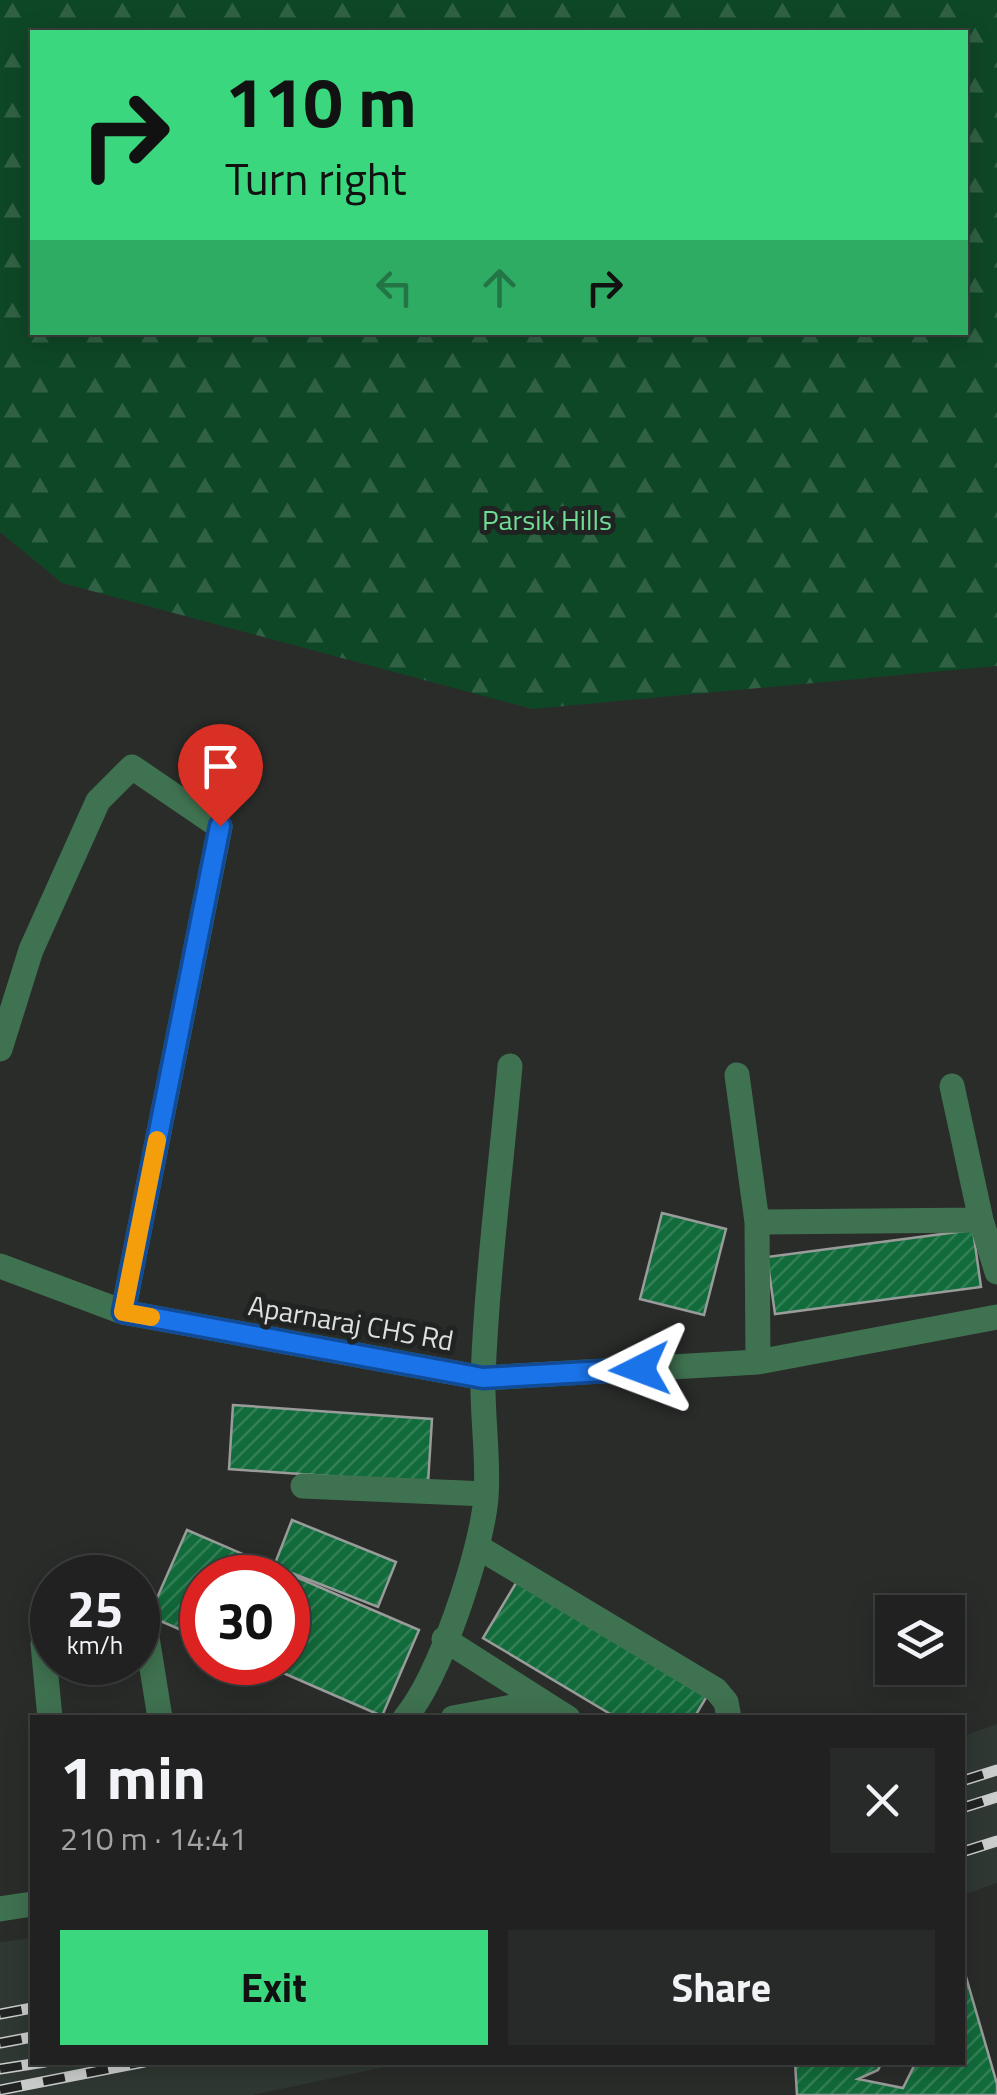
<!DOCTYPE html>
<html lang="en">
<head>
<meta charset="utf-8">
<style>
	body { margin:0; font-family:"Titillium Web",sans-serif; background:#282929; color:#f1f3f6; height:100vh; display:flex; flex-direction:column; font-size:38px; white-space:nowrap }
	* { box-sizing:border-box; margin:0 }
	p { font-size:32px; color:#a2a3a5 }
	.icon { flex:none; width:55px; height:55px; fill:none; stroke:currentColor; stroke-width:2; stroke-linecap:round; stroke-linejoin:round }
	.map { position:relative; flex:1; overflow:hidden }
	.details { position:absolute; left:30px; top:1715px; width:935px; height:350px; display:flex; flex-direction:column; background:#202120; border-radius:0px; box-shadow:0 5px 25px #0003,0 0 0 2px #3d3e3e }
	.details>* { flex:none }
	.banner { position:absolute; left:30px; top:30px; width:938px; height:305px; border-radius:0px; box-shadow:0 5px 25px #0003,0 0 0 2px #3d3e3e; background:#3bd77e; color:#111; overflow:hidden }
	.tools { position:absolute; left:875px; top:1595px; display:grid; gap:20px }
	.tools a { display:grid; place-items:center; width:90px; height:90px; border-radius:0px; background:#202120; box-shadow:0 5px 25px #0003,0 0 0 2px #3d3e3e; font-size:50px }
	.speed { position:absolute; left:30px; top:1555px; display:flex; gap:20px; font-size:50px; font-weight:700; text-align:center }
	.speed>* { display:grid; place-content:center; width:130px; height:130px; border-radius:50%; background:#202120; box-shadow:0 5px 25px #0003,0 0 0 2px #3d3e3e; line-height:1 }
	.speed small { font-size:25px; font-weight:400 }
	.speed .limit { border:15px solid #d22; background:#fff; color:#111 }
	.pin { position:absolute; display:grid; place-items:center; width:85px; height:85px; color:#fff; margin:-102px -42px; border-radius:50% 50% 50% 0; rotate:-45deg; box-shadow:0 0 10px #0007 }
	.pin .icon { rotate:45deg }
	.me { position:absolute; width:110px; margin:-55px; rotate:267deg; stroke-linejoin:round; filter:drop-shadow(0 0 8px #0008) }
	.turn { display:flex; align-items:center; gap:35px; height:210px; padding:0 30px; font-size:45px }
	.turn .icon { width:130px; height:130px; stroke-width:2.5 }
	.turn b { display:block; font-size:70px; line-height:85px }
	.lanes { display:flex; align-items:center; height:95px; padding:0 30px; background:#0003; justify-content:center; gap:50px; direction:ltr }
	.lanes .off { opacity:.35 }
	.round { display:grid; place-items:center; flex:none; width:105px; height:105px; border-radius:0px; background:#282929 }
	.summary { display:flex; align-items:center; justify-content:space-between; height:170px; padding:0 30px }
	h1 { font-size:60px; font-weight:700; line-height:75px }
	.cta { display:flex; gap:20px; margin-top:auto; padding:20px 30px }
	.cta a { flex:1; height:115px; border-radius:0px; background:#3bd77e; color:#111; font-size:40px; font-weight:700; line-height:115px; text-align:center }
	.cta a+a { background:#282929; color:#f1f3f6 }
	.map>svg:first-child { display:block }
	.built { fill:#2f3832 }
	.forest { fill:url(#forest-firs); fill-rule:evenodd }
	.building { fill:url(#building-hatch); stroke:#999c9a; stroke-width:2.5 }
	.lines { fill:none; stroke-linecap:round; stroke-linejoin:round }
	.minor { stroke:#3f7250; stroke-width:25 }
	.rail-casing { stroke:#cbcdcc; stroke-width:11 }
	.rail { stroke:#202321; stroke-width:8; stroke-dasharray:22; stroke-linecap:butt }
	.route-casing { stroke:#114b97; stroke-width:25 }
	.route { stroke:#1a73e8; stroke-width:18 }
	.slow { stroke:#f59e0b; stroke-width:18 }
	.labels { text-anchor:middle; stroke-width:10; stroke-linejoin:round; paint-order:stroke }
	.park-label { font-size:28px; fill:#70dc96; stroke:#202321 }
	.street-label { font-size:28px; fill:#dee0df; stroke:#202321 }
</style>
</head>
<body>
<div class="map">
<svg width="997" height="2095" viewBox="0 0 997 2095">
	<defs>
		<pattern id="forest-firs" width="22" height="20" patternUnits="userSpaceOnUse" patternTransform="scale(2.5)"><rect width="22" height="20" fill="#0e4726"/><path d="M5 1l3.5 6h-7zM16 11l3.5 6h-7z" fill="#316145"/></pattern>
		<pattern id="building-hatch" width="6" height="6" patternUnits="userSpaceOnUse" patternTransform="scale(2.5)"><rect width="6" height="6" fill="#116b3a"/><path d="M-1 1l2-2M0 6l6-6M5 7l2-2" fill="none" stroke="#338056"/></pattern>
	</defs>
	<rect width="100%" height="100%" fill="#2a2c2a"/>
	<path class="built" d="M997,1724V1883L963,1895V1736Z
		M32,1938V2062L404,2063L253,2095H0V1942Z"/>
	<path class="forest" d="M0,0H997V666L532,709L62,583L0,532ZM32,32H965V332H32Z"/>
	<path class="building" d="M662,1213L726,1229L704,1315L640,1299Z
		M973,1230L981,1287L775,1314L767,1257Z
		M233,1405L432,1419L428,1483L229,1469Z
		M292,1520L396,1562L378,1607L274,1566Z
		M187,1530L419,1630L382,1716L258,1662H288V1578H202V1639L149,1616Z
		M519,1578L710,1691L694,1718H617L483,1638Z
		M962,1963L997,2084V2095H797L795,2062H882L878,2070L858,2079L903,2088L916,2062H962Z"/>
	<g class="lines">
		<path class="minor" d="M0,1049L31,950L98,801L132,767L220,827L123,1312
			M737,1075L757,1222L758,1362
			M952,1086L981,1220L997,1272
			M757,1222L981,1220
			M0,1266L123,1312L483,1378L758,1362L997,1317
			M303,1486L486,1494
			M478,1547L716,1690L726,1702L729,1718
			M138,1621L146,1631L160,1718
			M444,1639L568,1718
			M50,1718L43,1644L45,1638L52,1635
			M405,1718C440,1676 481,1553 486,1498C489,1458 482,1417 483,1377C487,1273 501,1169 510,1066
			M453,1718L523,1705L534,1712V1718
			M0,1909L32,1904"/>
		<defs>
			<path id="rail" d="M962,1781L997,1770
				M962,1808L997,1797
				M962,1852L997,1841
				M0,2014L32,2008
				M0,2043L32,2037
				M0,2069L45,2062
				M0,2090L144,2062"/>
		</defs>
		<use href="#rail" class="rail-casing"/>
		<use href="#rail" class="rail"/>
	</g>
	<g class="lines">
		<defs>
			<path id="route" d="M220,826L123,1312L483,1378L640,1369"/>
		</defs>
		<use href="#route" class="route-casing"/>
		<use href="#route" class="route"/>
		<path class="slow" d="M151,1317L123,1312L157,1140"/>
	</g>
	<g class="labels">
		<g class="park-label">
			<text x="547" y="530">Parsik Hills</text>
		</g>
		<g class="street-label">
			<text transform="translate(351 1323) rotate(10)" y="10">Aparnaraj CHS Rd</text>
		</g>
	</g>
</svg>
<div class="tools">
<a><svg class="icon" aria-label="layers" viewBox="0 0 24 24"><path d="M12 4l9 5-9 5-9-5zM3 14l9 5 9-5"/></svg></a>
</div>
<div class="speed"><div>25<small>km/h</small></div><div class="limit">30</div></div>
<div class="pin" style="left:220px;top:826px;background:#d93025"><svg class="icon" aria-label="arrive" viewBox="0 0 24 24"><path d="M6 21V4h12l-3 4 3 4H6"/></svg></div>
<svg class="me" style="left:640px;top:1369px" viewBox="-20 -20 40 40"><path d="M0-17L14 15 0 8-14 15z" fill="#1a73e8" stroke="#fff" stroke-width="4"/></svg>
<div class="banner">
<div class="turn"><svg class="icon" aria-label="right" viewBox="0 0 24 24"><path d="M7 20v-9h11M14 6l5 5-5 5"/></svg><div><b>110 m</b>Turn right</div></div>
<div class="lanes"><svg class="icon off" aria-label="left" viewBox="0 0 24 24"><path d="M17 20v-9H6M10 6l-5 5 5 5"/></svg><svg class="icon off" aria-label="ahead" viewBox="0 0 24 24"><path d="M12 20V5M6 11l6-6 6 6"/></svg><svg class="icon" aria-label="right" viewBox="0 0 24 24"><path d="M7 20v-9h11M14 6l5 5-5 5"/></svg></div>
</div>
<section class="details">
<div class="summary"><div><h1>1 min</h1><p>210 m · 14:41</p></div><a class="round"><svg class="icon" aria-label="close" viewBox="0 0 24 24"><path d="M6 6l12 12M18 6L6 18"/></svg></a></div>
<div class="cta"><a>Exit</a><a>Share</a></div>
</section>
</div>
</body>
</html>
